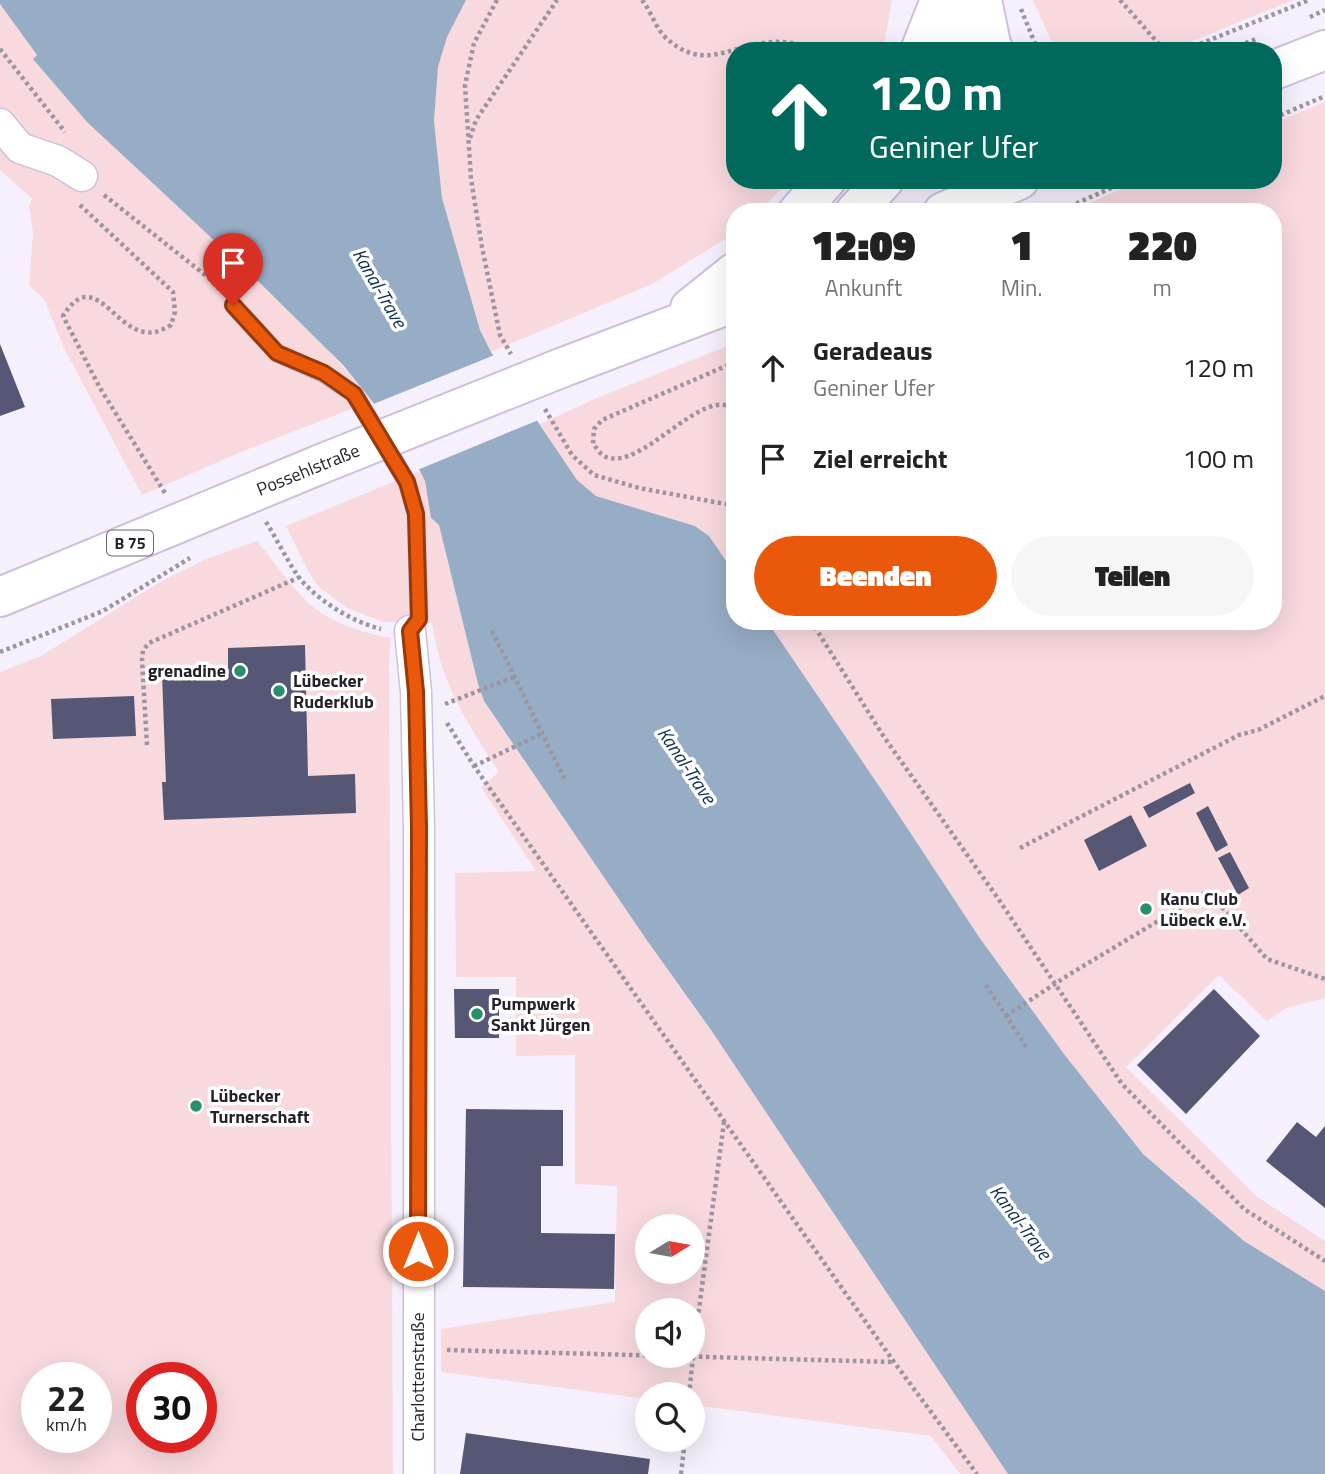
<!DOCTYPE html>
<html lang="de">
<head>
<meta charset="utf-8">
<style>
	body { margin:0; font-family:"Titillium Web",sans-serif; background:#f6f6f6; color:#222; height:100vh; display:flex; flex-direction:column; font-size:26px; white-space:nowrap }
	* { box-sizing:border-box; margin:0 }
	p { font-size:23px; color:#767676 }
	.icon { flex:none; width:38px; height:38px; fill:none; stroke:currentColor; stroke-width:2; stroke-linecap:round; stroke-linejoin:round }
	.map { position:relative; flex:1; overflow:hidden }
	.panel { position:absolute; left:726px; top:203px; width:556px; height:427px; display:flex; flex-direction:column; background:#fff; border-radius:28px; box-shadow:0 7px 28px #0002 }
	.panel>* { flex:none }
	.hud { position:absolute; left:726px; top:42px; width:556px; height:147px; border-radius:28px; box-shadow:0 7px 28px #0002; background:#00695c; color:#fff; overflow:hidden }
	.needle { width:46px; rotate:79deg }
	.tools { position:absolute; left:635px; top:1214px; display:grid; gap:14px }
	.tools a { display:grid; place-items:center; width:70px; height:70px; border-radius:50%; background:#fff; box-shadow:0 7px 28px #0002; font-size:35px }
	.speed { position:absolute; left:21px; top:1362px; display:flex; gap:14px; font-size:35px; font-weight:700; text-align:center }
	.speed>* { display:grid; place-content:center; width:91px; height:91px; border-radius:50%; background:#fff; box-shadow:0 7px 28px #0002; line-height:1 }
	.speed small { font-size:18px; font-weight:400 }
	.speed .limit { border:10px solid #d22; background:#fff; color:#111 }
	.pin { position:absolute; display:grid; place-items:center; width:60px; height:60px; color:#fff; margin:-72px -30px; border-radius:50% 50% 50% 0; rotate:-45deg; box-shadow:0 0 7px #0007 }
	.pin .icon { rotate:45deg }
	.me { position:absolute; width:77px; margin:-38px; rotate:0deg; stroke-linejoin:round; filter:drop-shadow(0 0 5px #0008) }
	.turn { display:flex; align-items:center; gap:24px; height:147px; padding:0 28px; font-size:32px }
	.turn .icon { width:91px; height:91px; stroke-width:2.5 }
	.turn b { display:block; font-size:49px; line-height:60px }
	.eta { display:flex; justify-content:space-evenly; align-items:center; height:119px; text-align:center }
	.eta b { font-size:42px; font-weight:800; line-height:49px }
	.primary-button { display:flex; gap:14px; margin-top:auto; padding:14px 28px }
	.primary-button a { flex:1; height:80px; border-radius:42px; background:#ea580c; color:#fff; font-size:28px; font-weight:800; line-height:80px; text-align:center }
	.primary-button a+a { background:#f6f6f6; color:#222 }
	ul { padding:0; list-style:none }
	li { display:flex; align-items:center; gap:21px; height:91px; padding:0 28px }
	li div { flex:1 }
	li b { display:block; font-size:26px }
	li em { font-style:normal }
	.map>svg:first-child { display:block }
	.green { fill:#f8d9de; fill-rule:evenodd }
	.water { fill:#97acc5 }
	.pier { fill:#f6effc }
	.building { fill:#555774 }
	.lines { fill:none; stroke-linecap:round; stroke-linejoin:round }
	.lane-casing { stroke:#cfbfde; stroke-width:19 }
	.street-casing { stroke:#cfbfde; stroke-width:33 }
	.secondary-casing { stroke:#cfbfde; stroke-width:42 }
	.primary-casing { stroke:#cfbfde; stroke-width:42 }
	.path { stroke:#9c95a1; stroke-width:4.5; stroke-dasharray:3.5 3.5; stroke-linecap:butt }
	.lane { stroke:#fff; stroke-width:16 }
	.street { stroke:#fff; stroke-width:30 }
	.secondary { stroke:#fff; stroke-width:38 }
	.primary { stroke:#fff; stroke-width:38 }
	.primary-bridge-casing { stroke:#cfbfde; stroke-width:42; stroke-linecap:butt }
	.primary-bridge { stroke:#fff; stroke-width:38 }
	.route-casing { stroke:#983908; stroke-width:18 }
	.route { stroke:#ea580c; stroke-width:12 }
	.poi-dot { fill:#26906d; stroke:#fff; stroke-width:2.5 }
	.labels { text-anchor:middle; stroke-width:7; stroke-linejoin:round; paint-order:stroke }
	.shield { fill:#fff; stroke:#67636b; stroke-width:2 }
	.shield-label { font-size:16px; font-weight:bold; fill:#26202b }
	.street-label { font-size:18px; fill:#26202b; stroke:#fff }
	.poi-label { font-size:18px; font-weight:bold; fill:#26202b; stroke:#fff; text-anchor:start }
	.water-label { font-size:19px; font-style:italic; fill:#0d2e50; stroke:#fff }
</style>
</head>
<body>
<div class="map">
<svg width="1325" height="1474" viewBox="0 0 1325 1474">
	<rect width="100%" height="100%" fill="#f6effc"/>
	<path class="green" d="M466,0H892L884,45L881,51H735V180H790L758,212H735V233L652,284L491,352L480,330L442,198L434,121L438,67L447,37Z
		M1033,0H1293L1168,51H1056Z
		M0,4L37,55L33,58C52,80 69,103 89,123C183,216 289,298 372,401L248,449L142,495L64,348L44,299L29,285L33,233L29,206L32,199L0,170Z
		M1325,102V998L1286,1008L1267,1021L1219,975L1126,1067L1256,1196L1325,1241V1291L1244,1241L1143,1154L1064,1054L979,937L896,811L767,621H1274V212H1069L1142,180H1274V123Z
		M735,343V574L709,536L695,526L596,496L577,480L540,424L599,397Z
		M420,471L425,481L431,518L439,525L478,684L484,701L646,939L711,1030L1008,1474H960L931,1436L693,1405V1395H648L647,1399L441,1372V1329L615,1302L617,1186L575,1184V1055L516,1056V977H456L455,873L536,871L481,787L499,772C466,721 441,684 432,623L383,622L347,608L319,587L309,573L286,526ZM648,1227H693V1272H648ZM648,1311H693V1356H648Z
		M257,541C273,560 288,583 306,601C328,622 362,633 391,638L389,662L393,1474H0V672L41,656L160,582L204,560ZM37,1377H96V1437H37ZM142,1377H201V1437H142Z"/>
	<path class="water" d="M0,0H466L447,37L438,67L434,121L442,198L480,330L491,352L577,480L596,496L695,526L709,536L735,574V621H767L896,811L979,937L1064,1054L1143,1154L1244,1241L1325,1291V1474H1008L711,1030L646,939L484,701L478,684L439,525L431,518L425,481L420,471L372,401L343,365L260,283L87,122L33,59L37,55L0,4Z"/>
	<path class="pier" d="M497,354L541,419L415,471L371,405Z"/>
	<path class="building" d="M0,344L25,407L0,416Z
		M305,645L308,776L355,774L356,813L164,820L162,782H166L162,674L228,672V648Z
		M134,696L136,736L53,739L51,699Z
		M1190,783L1195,793L1149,818L1143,807Z
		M1208,806L1228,845L1216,852L1196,813Z
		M1131,815L1147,846L1099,871L1084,840Z
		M1230,852L1249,888L1238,895L1218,858Z
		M454,989H499V1038H455Z
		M1214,989L1260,1036L1186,1114L1137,1065Z
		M466,1109L563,1110V1166H541V1233L615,1234L614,1289L463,1287Z
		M1297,1122L1316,1137L1325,1126V1208L1266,1161Z
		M466,1433L650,1459L648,1474H460Z"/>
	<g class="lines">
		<defs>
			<path id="lane" d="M233,305L277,353L324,374L354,394L407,482L416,514L419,619L410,631"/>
			<path id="street" d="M0,124L20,148L58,161L82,176
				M410,631L416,692L419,828V1474"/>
			<path id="secondary" d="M982,0L991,44L994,51
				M1274,70L1325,50
				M943,212L1019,180"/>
			<path id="primary" d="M920,51L940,0
				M961,51L976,0
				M798,212L826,180
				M855,212L884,180
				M690,308L735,272
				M561,368L735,302
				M0,597L321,464"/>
		</defs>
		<use href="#lane" class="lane-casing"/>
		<use href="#street" class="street-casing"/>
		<use href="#secondary" class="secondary-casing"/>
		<use href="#primary" class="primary-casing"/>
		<path class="path" d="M497,0L474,43L465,85L471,179L482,247L500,335L511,354
			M642,0C651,11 655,27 665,37C703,73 729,45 772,42C788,41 806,45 820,51
			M1120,0L1165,51
			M1021,9L1038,51
			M1310,17L1325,10
			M0,49L65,132
			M1189,51L1190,48L1309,0
			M1226,51L1256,39
			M1274,118L1325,96
			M470,138L476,120L557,0
			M104,195L209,278L219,289
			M80,205L173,292L175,312L171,325C162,330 155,334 145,332C113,328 93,267 63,316L100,388L165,493
			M1057,212L1129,180
			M735,362L602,420L594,429L593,444C596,447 600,454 604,456C640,475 704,382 735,410
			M545,409L572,455L594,475L639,488L731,505L735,508
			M731,505L735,476
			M266,522C278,541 288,563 301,580C320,602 353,622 381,629
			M811,621L884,737L999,900L1122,1084L1244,1209L1325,1261
			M492,631L565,780
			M0,652L103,611L190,558
			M445,704L514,677
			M447,723L474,766L894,1362L977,1474
			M147,745L142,660L143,650L149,643L300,577
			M474,766L541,734
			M1020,848L1239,735L1258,730L1325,696
			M986,985L1027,1048
			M1006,1016L1070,974L1208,891L1267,959L1325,979
			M447,1350L893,1362
			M693,1354L724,1122
			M689,1395L693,1357
			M681,1474L685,1440"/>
		<use href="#lane" class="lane"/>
		<use href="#street" class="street"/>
		<use href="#secondary" class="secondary"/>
		<use href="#primary" class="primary"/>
		<defs>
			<path id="primary-bridge" d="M321,464L561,368"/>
		</defs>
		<use href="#primary-bridge" class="primary-bridge-casing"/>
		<use href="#primary-bridge" class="primary-bridge"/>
	</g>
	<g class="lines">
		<defs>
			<path id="route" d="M233,305L277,353L324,373L354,394L407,482L416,514L419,619L410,631L416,692L419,828L418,1251"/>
		</defs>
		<use href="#route" class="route-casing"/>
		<use href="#route" class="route"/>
	</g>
	<g class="poi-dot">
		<circle cx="240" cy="671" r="7"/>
		<circle cx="279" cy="691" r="7"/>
		<circle cx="1146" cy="909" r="7"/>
		<circle cx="477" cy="1014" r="7"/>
		<circle cx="196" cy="1106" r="7"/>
	</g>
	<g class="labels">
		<rect class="shield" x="107" y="530.5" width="46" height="25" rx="5"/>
		<g class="shield-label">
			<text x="130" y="549">B 75</text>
		</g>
		<g class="street-label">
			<text transform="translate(308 470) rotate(-22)" y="6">Possehlstraße</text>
			<text transform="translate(418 1377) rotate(-90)" y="6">Charlottenstraße</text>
		</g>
		<g class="poi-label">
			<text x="226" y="677" text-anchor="end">grenadine</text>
			<text x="293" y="687">Lübecker<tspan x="293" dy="21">Ruderklub</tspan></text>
			<text x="1160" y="905">Kanu Club<tspan x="1160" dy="21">Lübeck e.V.</tspan></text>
			<text x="491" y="1010">Pumpwerk<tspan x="491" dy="21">Sankt Jürgen</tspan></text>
			<text x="210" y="1102">Lübecker<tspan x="210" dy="21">Turnerschaft</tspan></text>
		</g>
		<g class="water-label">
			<text transform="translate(380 288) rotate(60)" y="7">Kanal-Trave</text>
			<text transform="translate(687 765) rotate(56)" y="7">Kanal-Trave</text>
			<text transform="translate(1021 1222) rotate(53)" y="7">Kanal-Trave</text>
		</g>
	</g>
</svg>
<div class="tools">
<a><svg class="needle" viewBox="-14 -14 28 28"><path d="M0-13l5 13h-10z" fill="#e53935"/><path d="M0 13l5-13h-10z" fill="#767676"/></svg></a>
<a><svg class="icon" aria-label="sound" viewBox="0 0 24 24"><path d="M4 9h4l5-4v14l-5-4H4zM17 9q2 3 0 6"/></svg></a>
<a><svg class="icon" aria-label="search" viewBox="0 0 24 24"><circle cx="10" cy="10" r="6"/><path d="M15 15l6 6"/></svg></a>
</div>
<div class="speed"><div>22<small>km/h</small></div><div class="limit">30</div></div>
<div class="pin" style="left:233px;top:305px;background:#d93025"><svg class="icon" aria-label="arrive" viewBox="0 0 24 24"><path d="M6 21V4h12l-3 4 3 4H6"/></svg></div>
<svg class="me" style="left:418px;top:1251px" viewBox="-20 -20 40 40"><circle r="17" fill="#ea580c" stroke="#fff" stroke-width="3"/><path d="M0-11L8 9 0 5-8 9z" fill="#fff"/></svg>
<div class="hud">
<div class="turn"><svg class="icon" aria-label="ahead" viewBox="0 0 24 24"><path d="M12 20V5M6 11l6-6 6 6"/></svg><div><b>120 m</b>Geniner Ufer</div></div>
</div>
<section class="panel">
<div class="eta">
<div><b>12:09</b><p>Ankunft</p></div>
<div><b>1</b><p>Min.</p></div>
<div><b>220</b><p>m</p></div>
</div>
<ul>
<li><svg class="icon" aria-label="ahead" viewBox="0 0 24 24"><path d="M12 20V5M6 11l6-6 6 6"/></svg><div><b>Geradeaus</b><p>Geniner Ufer</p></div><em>120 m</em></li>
<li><svg class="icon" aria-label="arrive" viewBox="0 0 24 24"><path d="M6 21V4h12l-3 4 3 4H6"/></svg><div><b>Ziel erreicht</b></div><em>100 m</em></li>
</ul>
<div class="primary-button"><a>Beenden</a><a>Teilen</a></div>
</section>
</div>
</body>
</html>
